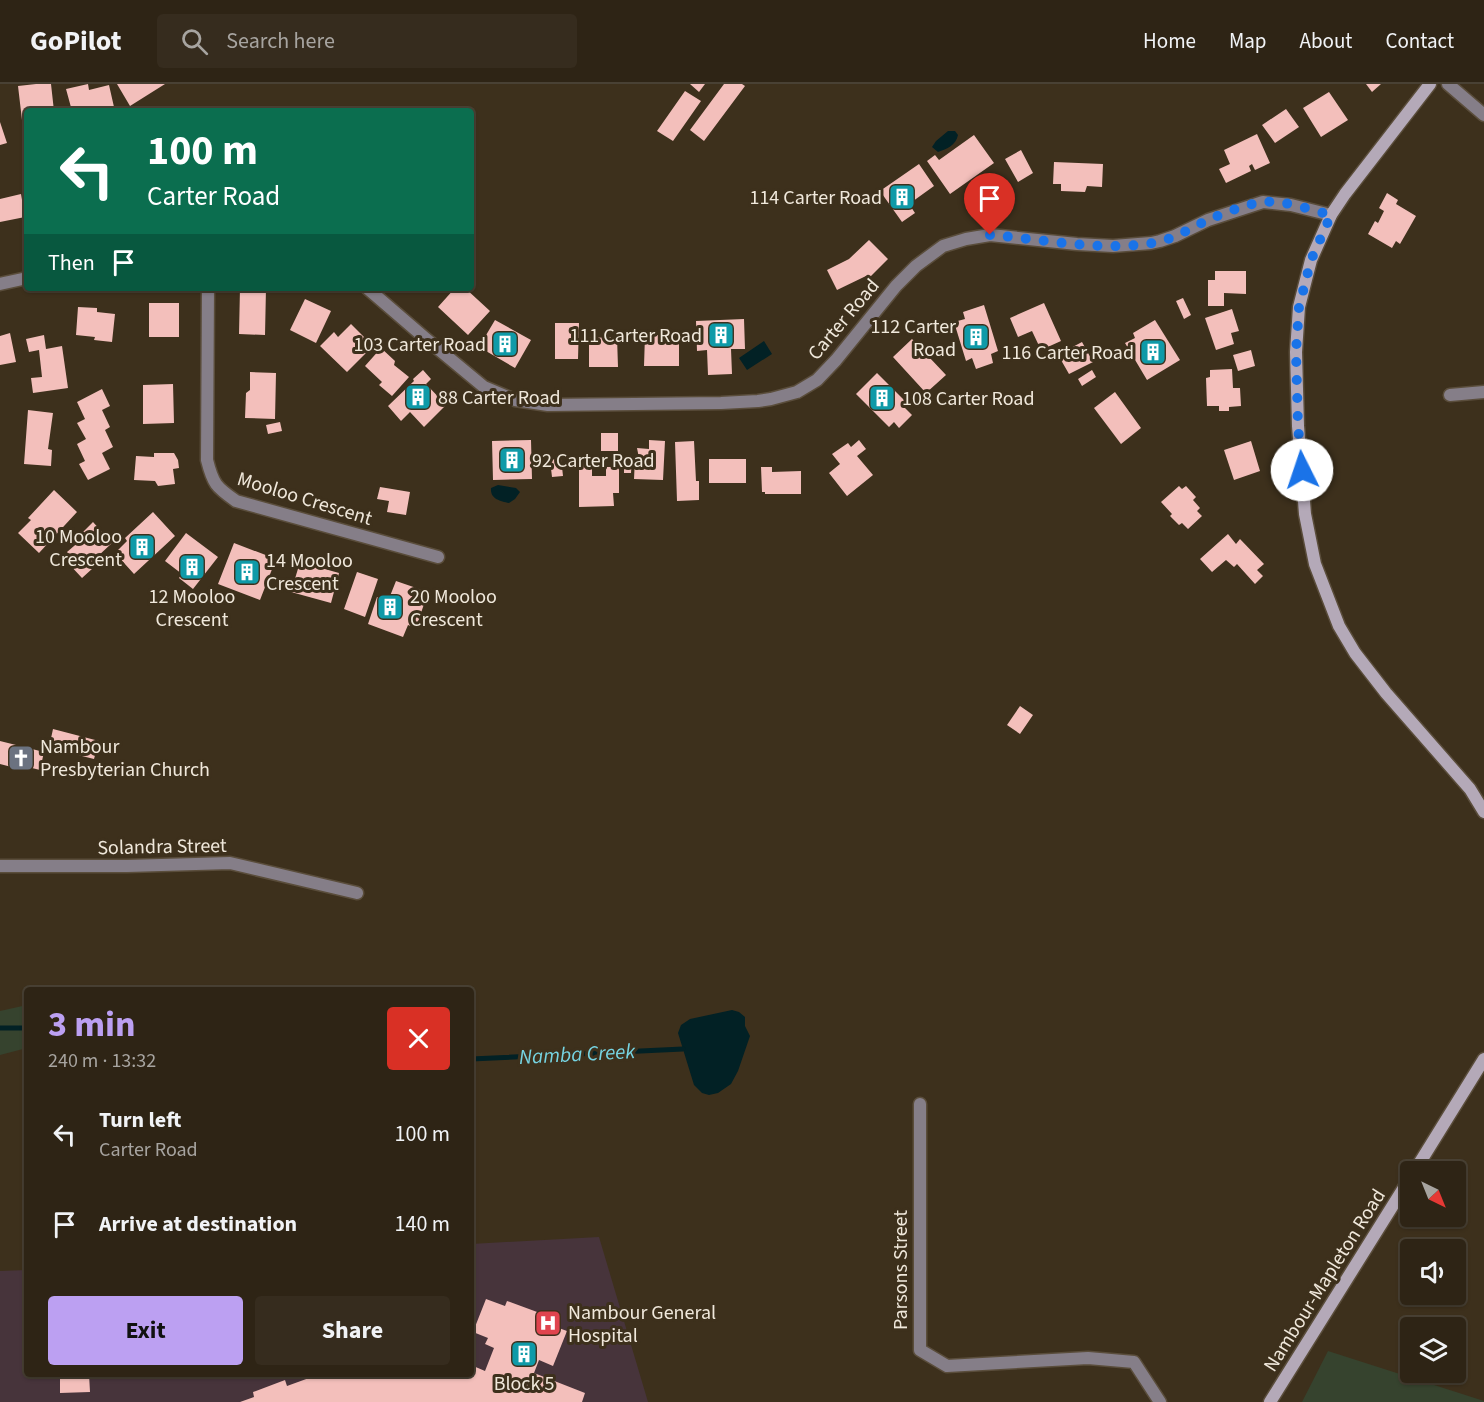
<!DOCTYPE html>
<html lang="en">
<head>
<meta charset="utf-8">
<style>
	body { margin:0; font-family:"Source Sans 3",sans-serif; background:#362c1e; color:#f1f3f6; height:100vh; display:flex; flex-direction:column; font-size:22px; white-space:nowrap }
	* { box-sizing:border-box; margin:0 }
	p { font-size:20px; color:#a7a4a0 }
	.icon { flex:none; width:33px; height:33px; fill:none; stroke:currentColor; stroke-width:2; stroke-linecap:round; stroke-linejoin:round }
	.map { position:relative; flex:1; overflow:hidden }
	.details { position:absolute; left:24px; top:903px; width:450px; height:390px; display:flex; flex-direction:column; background:#2e2415; border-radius:6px; box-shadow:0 2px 4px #0004,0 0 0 2px #494134 }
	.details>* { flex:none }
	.hud { position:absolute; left:24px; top:24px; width:450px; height:183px; border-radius:6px; box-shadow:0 2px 4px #0004,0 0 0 2px #494134; background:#0b6e4f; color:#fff; overflow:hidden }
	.needle { width:39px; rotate:137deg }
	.fabs { position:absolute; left:1400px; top:1077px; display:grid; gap:12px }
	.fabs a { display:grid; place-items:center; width:66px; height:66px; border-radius:6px; background:#2e2415; box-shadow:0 2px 4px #0004,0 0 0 2px #494134; font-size:30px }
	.pin { position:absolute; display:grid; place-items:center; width:51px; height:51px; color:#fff; margin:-62px -26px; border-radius:50% 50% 50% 0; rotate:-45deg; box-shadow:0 0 6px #0007 }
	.pin .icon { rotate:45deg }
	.me { position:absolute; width:66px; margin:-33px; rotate:356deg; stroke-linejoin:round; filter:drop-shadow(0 0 4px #0008) }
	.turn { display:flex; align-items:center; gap:21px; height:126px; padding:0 24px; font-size:27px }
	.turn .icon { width:78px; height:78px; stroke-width:2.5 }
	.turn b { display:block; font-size:42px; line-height:51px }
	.then { display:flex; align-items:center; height:57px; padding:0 24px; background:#0003; gap:12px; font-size:22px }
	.round { display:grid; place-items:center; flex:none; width:63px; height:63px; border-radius:6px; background:#362c1e }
	.headline { display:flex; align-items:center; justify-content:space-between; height:102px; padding:0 24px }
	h1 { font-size:36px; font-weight:700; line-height:45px; color:#bca0f2 }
	.cta { display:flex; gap:12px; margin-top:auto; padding:12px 24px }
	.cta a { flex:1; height:69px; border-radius:6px; background:#bca0f2; color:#111; font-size:24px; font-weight:700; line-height:69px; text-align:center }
	.cta a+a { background:#362c1e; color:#f1f3f6 }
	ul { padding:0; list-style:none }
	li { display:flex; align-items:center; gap:18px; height:90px; padding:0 24px }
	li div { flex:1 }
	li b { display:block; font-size:22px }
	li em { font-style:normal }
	header { display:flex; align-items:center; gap:36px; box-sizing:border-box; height:84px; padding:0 30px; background:#2e2415; border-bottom:2px solid #494134 }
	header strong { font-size:28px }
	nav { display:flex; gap:33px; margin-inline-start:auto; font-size:21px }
	.search { width:420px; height:54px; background:#362c1e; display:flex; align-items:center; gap:15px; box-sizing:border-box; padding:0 21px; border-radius:6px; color:#a7a4a0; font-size:22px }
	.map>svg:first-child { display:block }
	.medical { fill:#47343b }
	.green { fill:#36432e }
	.water { fill:#022125 }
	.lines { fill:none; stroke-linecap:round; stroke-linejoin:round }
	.stream { stroke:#022125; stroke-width:5 }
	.building { fill:#f3bfbb }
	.minor-casing { stroke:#5a4d3b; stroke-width:15 }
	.tertiary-casing { stroke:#5a4d3b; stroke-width:15 }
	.secondary-casing { stroke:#5a4d3b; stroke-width:15 }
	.minor { stroke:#857e88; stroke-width:12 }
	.tertiary { stroke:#857e88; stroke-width:12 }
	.secondary { stroke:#b4a9b8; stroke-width:12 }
	.route { stroke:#1a73e8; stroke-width:10; stroke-dasharray:0 18 }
	.labels { text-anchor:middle; stroke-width:6; stroke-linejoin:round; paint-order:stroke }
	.poi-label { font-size:20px; fill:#f0e8db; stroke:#3d301c; text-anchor:start }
	.street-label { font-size:20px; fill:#f0e8db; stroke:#3d301c }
	.water-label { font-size:21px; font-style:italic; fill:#76d4e2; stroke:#3d301c }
</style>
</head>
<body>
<header>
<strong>GoPilot</strong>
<div class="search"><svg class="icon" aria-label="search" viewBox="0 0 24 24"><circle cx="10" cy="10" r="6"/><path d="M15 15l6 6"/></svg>Search here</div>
<nav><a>Home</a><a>Map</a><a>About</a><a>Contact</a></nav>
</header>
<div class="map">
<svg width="1484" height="1318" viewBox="0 0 1484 1318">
	<rect width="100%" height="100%" fill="#3d301c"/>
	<path class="medical" d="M599,1153L648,1318H0V1187L27,1186V1290H471V1160Z"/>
	<path class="green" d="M27,921V966L23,965L0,971V927Z
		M1328,1267L1484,1317V1318H1302Z"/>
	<path class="water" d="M948,47H955L958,51C956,61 947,65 938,68L932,63L936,57Z
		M764,257L772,270L747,286L739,274Z
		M498,401L516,404L520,408L515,415L509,419C500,417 490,415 491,404Z
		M732,926L739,928L745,933V942L750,952L738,987L731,1000L718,1009L709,1011L702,1009L694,1001L678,949L681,941L690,935Z"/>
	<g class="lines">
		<path class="stream" d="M0,944H27
			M471,975L683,965"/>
	</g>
	<path class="building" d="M36,0H51L54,27H27V35L22,36L18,2Z
		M88,0L89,6L109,1L114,23L99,27H72L66,5Z
		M117,0H165L130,22Z
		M690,0H705L699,8Z
		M724,0H742L745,2L704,57L690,46Z
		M1366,0H1381L1372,8Z
		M685,7L701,17L673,57L657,47Z
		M1329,8L1348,36L1321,53L1303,24Z
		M1286,25L1299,43L1275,59L1262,41Z
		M0,38L7,59L0,61Z
		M1257,50L1270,79L1255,86L1252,80L1249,82L1251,87L1226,99L1219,85L1230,80L1224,66Z
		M974,51L994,79L950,110L927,77L935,71L939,76Z
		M1021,66L1033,89L1018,98L1005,75Z
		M1054,78L1103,80L1102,103L1087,102L1085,108L1061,107V100H1053Z
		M919,80L934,102L909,120L915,129L902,138L880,107Z
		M1387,109L1398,116L1396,120L1416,132L1400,160L1396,157L1392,164L1368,150L1375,137L1378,139L1384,127L1379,124Z
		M21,110L25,133L0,138V115Z
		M869,156L888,175L868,195L866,192L837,206L827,186L849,175Z
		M1215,187H1246V210L1224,209V222H1208V196H1215Z
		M240,204H266L265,251L239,250Z
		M455,204H465L490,227L468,251L438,223Z
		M1183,214L1191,231L1184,235L1176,217Z
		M305,215L331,227L316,259L290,246Z
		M149,219H179V253H149Z
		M1044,219L1061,257L1041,266L1032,247L1018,253L1010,234Z
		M984,221L998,267L991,270L993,279L976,285L972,274L966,277L954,238L965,235L963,228Z
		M78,223L97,224V228L115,230L112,258L94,256L95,253L76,251Z
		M1232,225L1239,247L1231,249L1234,260L1216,266L1205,234Z
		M744,235L745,265H731L732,290L708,291L707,266L697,267L696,237Z
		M495,236L531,256L515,284L479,263Z
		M1155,236L1180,276L1147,296L1125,259L1135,254L1133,249Z
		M555,239H579L578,275H555Z
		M351,240L373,262L347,288L320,262L334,248L338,253Z
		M10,249L16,278L0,281V252Z
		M44,251L46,265L62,262L68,304L33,309L31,294L42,293L39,266L29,268L26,255Z
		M645,251H679V282H644Z
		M617,253L618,283H589V254Z
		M912,255L946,291L926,309L893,273Z
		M1082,258L1093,278L1069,290L1061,276L1068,272L1065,267Z
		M381,264L395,277L394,281L409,293L392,312L379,301L382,298L365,282Z
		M1251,266L1255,282L1238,287L1233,271Z
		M1232,285L1233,304H1240L1241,322L1229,323V327H1219V322H1207L1206,294L1210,293V286Z
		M423,286L431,295L426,300L446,321L424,343L410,328L401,337L388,322L414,297L413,295Z
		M1092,286L1096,293L1082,302L1078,295Z
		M250,288L276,289L275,335L245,334L246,309L250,306Z
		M877,289L907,319L904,323L912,331L899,344L894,338L889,343L856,310Z
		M173,300L174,339L143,340V301Z
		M102,305L110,322L102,326L110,343L105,346L113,363L102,369L110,385L88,396L79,380L85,377L77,360L86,355L77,339L85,335L77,318Z
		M1115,308L1141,344L1121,360L1094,324Z
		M28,326L53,329L48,365L52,366L51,382L24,380Z
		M280,338L282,347L268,350L266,341Z
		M601,349H618V367H601Z
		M531,356L532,395L493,396L492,357Z
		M649,356L665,357L663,396L634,395L635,374H639L637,364L649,365Z
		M859,356L866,365L857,372L873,391L847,412L829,389L840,380L832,370L848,359L851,363Z
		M694,357L696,397H699V416L677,417L675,358Z
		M1251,357L1260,387L1234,396L1224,366Z
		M154,369H174L178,376L179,384L173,385L175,400L158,402L155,397L134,396L136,372L154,373Z
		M579,371H592V392H606V383H619V409H613L614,422L579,423Z
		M624,373H632L631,389H624Z
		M561,374L563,392L552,393L550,376Z
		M709,375H746V399H709Z
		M761,383H772V388L801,387V410H765V408H762Z
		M1179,402L1182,405L1186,402L1196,413L1193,416L1200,424L1197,427L1202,432L1188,445L1182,439L1179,441L1170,432L1172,430L1161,418Z
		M380,403L410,408L406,431L387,428L389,417L377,415Z
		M54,406L77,428L39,469L18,449L31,436L28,434Z
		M153,428L175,452L134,490L115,469L127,457L125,454Z
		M93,438L112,459L97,473L103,475L82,494L69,480L74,476L67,468L81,456L78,453Z
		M186,449L218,473L193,505L179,494L182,490L165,477Z
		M1228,450L1236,460L1240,455L1264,480L1257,486L1263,492L1255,500L1237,480L1234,483L1226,476L1212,488L1200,475Z
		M234,459L276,475L260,516L218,500Z
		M300,478L339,489L331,519L291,508Z
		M357,488L378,495L365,533L344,525Z
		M396,497L428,508L416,544L408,541L403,553L368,540L377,513L388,517Z
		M1020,622L1033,631L1020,650L1007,641Z
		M53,645L99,657L94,675L74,670L75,666L50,659Z
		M0,657L44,668L40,686L24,682L23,686L0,680Z
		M486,1215L505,1222L507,1217L548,1232L545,1239L567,1247L553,1282L539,1276L534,1289L585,1309L582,1318H240L254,1313L253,1308L285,1296L287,1302L309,1294V1290H471V1281L485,1287L494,1264L485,1260L488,1254L473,1248Z
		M60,1290H89L90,1308L60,1309Z"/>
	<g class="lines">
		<defs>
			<path id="minor" d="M1448,0L1484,31
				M208,204L207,376C213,400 216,403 236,417L438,473
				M1450,311L1484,308
				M0,782H127L230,779L357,809
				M920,1020V1266L947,1282L1088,1274L1134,1278L1160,1318"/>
			<path id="tertiary" d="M0,200L27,194
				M367,204L425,254L484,303L515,316L548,321L721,319L758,317L771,315L797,308L817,296L836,276L896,202L916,182L943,162L966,155L990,151L1077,160L1113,162L1151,159L1160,157L1175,152L1208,136L1263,118L1291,121L1331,131"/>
			<path id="secondary" d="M1430,0L1345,110L1331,131L1311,176L1299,223L1296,268L1298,342L1305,430L1315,480L1339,542L1355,569L1386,609L1470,705L1484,728
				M1414,1088L1484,975
				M1270,1318L1410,1094"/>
		</defs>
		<use href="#minor" class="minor-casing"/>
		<use href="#tertiary" class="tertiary-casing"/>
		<use href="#secondary" class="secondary-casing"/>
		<use href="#minor" class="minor"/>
		<use href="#tertiary" class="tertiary"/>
		<use href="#secondary" class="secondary"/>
	</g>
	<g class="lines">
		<path class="route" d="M990,151C1043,155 1100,168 1153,159C1173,156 1190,144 1208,136C1219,131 1252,118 1264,118C1284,116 1311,126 1331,131L1311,176L1299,223L1296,268L1298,342L1302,386"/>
	</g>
	<defs>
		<symbol id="building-square" viewBox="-11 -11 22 22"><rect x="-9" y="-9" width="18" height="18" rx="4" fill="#0f9aa8" stroke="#3d301c"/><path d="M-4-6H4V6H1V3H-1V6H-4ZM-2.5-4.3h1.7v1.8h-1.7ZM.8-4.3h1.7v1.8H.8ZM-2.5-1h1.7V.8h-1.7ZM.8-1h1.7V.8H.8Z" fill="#fff"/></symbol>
		<symbol id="church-square" viewBox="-11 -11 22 22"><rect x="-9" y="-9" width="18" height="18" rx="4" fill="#6b7280" stroke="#3d301c"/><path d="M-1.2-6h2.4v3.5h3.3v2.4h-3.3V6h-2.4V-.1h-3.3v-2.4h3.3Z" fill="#fff"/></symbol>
		<symbol id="hospital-square" viewBox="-11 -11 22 22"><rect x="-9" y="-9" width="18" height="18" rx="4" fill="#e0444e" stroke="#3d301c"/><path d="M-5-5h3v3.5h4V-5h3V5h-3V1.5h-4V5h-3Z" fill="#fff"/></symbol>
	</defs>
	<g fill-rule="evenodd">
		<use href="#building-square" x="887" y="98" width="30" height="30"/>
		<use href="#building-square" x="706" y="236" width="30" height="30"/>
		<use href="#building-square" x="961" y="238" width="30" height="30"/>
		<use href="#building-square" x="490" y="245" width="30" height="30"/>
		<use href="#building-square" x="1138" y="253" width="30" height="30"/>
		<use href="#building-square" x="403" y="298" width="30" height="30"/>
		<use href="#building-square" x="867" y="299" width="30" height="30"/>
		<use href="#building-square" x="497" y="361" width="30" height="30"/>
		<use href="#building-square" x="127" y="448" width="30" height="30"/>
		<use href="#building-square" x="177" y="468" width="30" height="30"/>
		<use href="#building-square" x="232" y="473" width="30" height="30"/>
		<use href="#building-square" x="375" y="508" width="30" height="30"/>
		<use href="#church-square" x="6" y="659" width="30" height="30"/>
		<use href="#hospital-square" x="533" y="1224" width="30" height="30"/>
		<use href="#building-square" x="509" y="1255" width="30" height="30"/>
	</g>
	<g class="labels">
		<g class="poi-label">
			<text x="882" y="120" text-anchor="end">114 Carter Road</text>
			<text x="956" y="249" text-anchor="end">112 Carter<tspan x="956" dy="23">Road</tspan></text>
			<text x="702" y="258" text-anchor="end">111 Carter Road</text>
			<text x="486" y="267" text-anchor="end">103 Carter Road</text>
			<text x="1134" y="275" text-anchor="end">116 Carter Road</text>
			<text x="438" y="320">88 Carter Road</text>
			<text x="902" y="321">108 Carter Road</text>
			<text x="532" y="383">92 Carter Road</text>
			<text x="122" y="459" text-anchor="end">10 Mooloo<tspan x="122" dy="23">Crescent</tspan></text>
			<text x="266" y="483">14 Mooloo<tspan x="266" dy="23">Crescent</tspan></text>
			<text x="192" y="519" text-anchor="middle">12 Mooloo<tspan x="192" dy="23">Crescent</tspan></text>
			<text x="410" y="519">20 Mooloo<tspan x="410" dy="23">Crescent</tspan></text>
			<text x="40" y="669">Nambour<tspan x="40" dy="23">Presbyterian Church</tspan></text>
			<text x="568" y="1235">Nambour General<tspan x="568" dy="23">Hospital</tspan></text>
			<text x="524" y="1306" text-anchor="middle">Block 5</text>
		</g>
		<g class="street-label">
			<text transform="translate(843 235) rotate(-50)" y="7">Carter Road</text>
			<text transform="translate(305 414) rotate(17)" y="7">Mooloo Crescent</text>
			<text transform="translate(162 762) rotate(-1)" y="7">Solandra Street</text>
			<text transform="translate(900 1186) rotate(-90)" y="7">Parsons Street</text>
			<text transform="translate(1324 1196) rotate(-58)" y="7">Nambour-Mapleton Road</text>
		</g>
		<g class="water-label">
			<text transform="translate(577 970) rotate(-3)" y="7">Namba Creek</text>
		</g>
	</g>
</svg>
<div class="fabs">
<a><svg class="needle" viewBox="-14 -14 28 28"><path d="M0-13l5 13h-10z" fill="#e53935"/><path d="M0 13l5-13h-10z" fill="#a7a4a0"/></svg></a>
<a><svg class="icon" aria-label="sound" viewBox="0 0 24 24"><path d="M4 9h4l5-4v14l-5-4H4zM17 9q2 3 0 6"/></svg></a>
<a><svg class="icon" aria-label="layers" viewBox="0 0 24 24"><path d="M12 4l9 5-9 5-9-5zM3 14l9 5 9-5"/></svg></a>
</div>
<div class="pin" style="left:990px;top:151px;background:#d93025"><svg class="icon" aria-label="arrive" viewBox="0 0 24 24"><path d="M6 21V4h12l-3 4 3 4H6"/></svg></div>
<svg class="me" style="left:1302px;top:386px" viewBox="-20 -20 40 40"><circle r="19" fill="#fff"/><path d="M0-13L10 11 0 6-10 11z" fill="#1a73e8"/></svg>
<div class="hud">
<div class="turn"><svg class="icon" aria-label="left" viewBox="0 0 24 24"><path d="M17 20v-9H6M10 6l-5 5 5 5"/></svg><div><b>100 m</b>Carter Road</div></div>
<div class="then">Then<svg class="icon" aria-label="arrive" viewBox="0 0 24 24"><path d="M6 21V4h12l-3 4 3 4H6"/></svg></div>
</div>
<section class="details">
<div class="headline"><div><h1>3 min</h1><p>240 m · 13:32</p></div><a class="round" style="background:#d93025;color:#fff"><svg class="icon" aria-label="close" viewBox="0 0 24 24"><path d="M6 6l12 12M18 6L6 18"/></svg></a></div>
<ul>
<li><svg class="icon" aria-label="left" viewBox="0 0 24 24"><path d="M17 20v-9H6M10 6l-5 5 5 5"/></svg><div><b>Turn left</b><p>Carter Road</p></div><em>100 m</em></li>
<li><svg class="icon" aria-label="arrive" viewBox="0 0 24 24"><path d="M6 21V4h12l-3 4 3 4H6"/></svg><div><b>Arrive at destination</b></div><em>140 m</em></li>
</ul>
<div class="cta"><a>Exit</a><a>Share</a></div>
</section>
</div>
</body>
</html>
